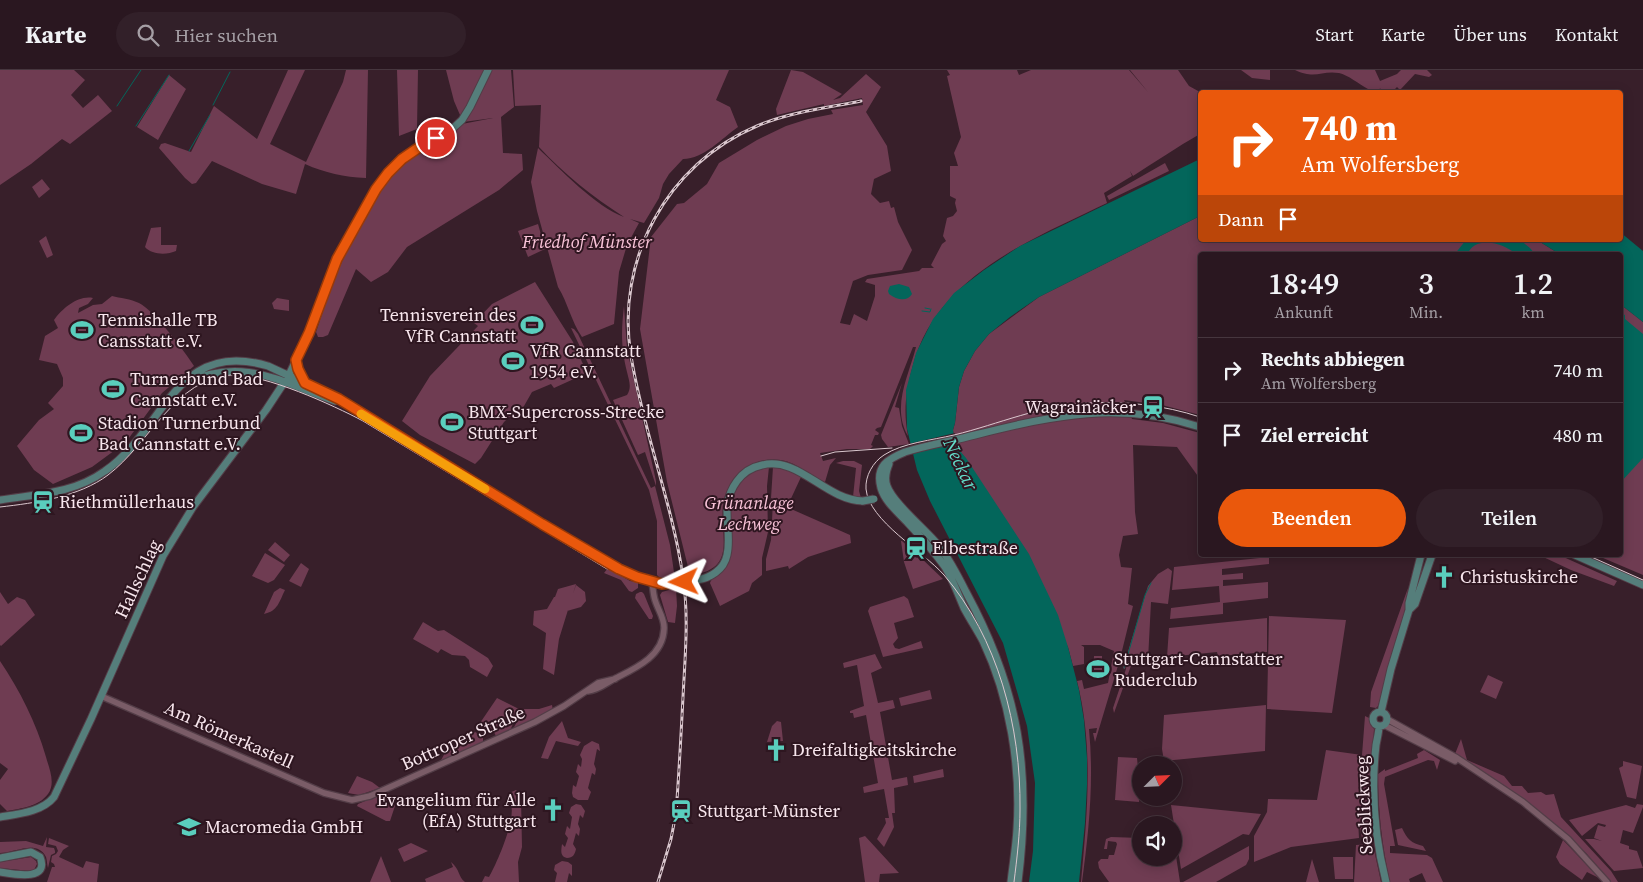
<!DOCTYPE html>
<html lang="de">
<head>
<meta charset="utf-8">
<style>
	body { margin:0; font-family:"Source Serif 4",serif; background:#322029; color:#f1f3f6; height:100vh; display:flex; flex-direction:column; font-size:19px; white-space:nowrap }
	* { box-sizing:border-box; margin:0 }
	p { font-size:16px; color:#a59fa5 }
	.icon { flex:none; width:28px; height:28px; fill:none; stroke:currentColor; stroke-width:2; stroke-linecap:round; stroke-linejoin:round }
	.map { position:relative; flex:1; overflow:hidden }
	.drawer { position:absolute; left:1198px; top:182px; width:425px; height:305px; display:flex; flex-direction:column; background:#2a1720; border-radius:5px; box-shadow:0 2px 12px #0003,0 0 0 1px #46363e }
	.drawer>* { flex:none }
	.top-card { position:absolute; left:1198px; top:20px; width:425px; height:152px; border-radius:5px; box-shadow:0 2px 12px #0003,0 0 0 1px #46363e; background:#ea580c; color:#fff; overflow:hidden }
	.needle { width:32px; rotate:66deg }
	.tools { position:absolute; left:1132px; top:686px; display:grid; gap:10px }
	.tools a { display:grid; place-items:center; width:50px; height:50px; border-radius:50%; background:#2a1720; box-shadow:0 2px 12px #0003,0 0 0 1px #46363e; font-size:25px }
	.pin { position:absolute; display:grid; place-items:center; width:42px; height:42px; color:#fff; margin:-21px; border:2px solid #fff; border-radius:50%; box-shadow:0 1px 5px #0007 }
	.me { position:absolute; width:55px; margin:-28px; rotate:268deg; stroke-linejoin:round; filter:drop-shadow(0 0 4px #0008) }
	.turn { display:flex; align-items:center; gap:18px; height:105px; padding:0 20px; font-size:22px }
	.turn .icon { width:65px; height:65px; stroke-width:2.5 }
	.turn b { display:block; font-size:35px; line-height:42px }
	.then { display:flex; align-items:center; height:48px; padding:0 20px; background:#0003; gap:10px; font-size:19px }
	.eta { display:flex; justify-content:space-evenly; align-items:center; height:85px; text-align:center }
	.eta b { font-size:30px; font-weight:600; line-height:35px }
	.primary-button { display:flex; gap:10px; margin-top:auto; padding:10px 20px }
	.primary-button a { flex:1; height:58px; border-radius:30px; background:#ea580c; color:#fff; font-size:20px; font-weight:600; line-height:58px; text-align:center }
	.primary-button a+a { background:#322029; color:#f1f3f6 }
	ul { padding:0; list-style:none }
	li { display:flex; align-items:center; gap:15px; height:65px; padding:0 20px; border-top:1px solid #46363e }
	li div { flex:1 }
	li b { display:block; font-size:19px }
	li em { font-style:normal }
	header { display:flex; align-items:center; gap:30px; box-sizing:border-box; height:70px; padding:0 25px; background:#2a1720; border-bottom:1px solid #46363e }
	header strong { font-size:24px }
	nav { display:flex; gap:28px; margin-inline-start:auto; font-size:18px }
	.search { width:350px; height:45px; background:#322029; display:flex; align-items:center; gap:12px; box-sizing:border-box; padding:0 18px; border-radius:28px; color:#a59fa5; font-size:19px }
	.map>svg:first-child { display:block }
	.green { fill:#6f3c52 }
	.water { fill:#03665b }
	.pier { fill:#381f2a }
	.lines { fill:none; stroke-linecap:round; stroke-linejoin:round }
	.stream { stroke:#03665b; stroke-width:1 }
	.minor-casing { stroke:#533d47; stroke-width:8 }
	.major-casing { stroke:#533d47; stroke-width:9 }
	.minor { stroke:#7a5c67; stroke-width:5.5 }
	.major { stroke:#557e7b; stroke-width:7 }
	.tram { stroke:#dac7ce; stroke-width:1 }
	.rail-casing { stroke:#dac7ce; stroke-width:3 }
	.rail { stroke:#2e1620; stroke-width:1; stroke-dasharray:4; stroke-linecap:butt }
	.major-bridge-casing { stroke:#533d47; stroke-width:9; stroke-linecap:butt }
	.major-bridge { stroke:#557e7b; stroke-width:7 }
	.route-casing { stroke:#983908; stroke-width:12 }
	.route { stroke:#ea580c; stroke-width:9 }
	.slow { stroke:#f59e0b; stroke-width:9 }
	.labels { text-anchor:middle; stroke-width:4; stroke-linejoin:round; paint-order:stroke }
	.park-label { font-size:18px; font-style:italic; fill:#f9c3d8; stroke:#2e1620 }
	.poi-label { font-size:18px; fill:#f8e6ed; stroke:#2e1620; text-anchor:start }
	.street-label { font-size:18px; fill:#f8e6ed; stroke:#2e1620 }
	.water-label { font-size:19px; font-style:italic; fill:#63dbc8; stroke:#2e1620 }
</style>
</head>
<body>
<header>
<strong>Karte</strong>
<div class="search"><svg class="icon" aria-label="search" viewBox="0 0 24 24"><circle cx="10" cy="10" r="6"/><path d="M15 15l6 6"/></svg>Hier suchen</div>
<nav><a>Start</a><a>Karte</a><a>Über uns</a><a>Kontakt</a></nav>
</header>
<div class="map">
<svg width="1643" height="812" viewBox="0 0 1643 812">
	<rect width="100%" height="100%" fill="#381f2a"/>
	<path class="green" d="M0,0H74L85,10L71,25L83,38L98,25L112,41L70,74L62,69L31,94L0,115Z
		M288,0H305L270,74L306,92L343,12L346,0H368L366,108C344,107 325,103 305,94L296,124L262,114L212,91L196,113L192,114L185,108L159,78L161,74L165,73L191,82L214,36L257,69Z
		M397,0H418L417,59L399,66Z
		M446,0H511L514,37L501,47L503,83L522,84L523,100L499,120L407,177L388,202L371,212L356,199L328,265L323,267H318L316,262L332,214L353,167L387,110L425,76L462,54L493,48L463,52L454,31Z
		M513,0H729L716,30L730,37L738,57C722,68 704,89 683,89L669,104L663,114L659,128L644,153L630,149L639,153L627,175L619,202L614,254L582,267C571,251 568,233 558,217L537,141L531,112L538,78C560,99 596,137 624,147C593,127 564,104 539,77L541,35L515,36Z
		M791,0L803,2L842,24L833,30L840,28L866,4L881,17L866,42L887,76L891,101L874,109L871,124L880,133L889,131L891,138L894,137L898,152L912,180L902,200L868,205L853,211L840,253L850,255L854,244L867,251L875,226V215L865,212L867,209L919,201L922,198H934L931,195L942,174L946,171L943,166L947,148L953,146L957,141L955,133L956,129L950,126V96H958L954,83L961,67L947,6L950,5L947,0H1017L1019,5L1031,0H1129L1148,22L1130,0H1178L1189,16L1200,22V64C1177,77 1155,92 1133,106L1130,101L1132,106L1104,123L1107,133C1031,170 937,206 913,295C906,321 903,340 908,366C891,337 909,305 916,277H913L881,357L877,358L875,360L879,363L878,365H875L871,375L873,376L870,379H847L820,383L823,391L836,388L830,395L825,412C810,406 798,393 781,390C769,388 754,391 745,399C737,406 730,414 726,423C713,456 745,499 690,505L667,412L640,259L651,167L677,134L684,133L707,114L719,93L757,70L786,56L808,49L833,44L831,40L863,35L862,28L824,36V34L777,45L776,39Z
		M1241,0H1270V10L1252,8Z
		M1295,0H1375L1380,11L1397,4L1401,0H1427L1432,5L1429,7L1415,4L1400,20L1397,17L1392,22H1382L1380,18L1379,22H1371L1368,19C1359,14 1348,5 1339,3C1321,0 1316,10 1295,0Z
		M169,5L186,19L158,70L137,57Z
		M1165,93L1169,101L1109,130L1107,126Z
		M42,109L50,119L39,128L32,117Z
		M1200,146V170H1537L1561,185H1200V345L1162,335L1124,330L1132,349L1163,353L1200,363V409L1177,377L1133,375L1135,442L1138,464L1123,466L1119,485L1121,497L1132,498L1128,534L1133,536L1120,589L1095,672L1093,663H1096L1097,658L1089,659C1094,710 1089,761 1082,812H1081C1087,745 1094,678 1077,611L1082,610L1084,619L1108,613L1114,581L1100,575H1081L1084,577V594L1073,596L1068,577L955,375L953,360L955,353L959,317L964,301L975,281L989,264L1039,227Z
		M538,154L545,179L528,187L518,161Z
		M161,157V175H177L176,181C167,185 152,185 145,177L151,158Z
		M46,166L53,185L47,188L39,171Z
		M535,212L573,272L587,303L554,318L551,314L532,322L520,343L509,347L504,352L481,388L475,394L420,365L402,351L430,306L478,256L474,253L492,234Z
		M112,226C120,228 131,229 139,233C154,240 185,282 194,296L162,323L126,372L92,397L53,414L34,400L17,376L39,350L54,339L48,333L63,316V308L57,294L39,290L45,266L58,258L54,250C63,238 78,225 93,228L88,234L79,238L78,243L93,235L102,234Z
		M277,228L289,230V241L274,239L272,233Z
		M1620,234L1643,252V505L1596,485H1620Z
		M624,236L627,279L656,411V416L645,382L638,385L613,330L627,325C632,317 629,311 627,302C621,277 621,262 624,236Z
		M571,258L574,259L578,264L651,418L655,416L670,475L675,509C668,509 662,511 657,505V451L649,420Z
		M902,313L895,337L899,338L902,356L909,374L888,377L882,369L881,365Z
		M843,391H854L862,395L859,421L861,428L853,427L856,398L836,393Z
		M769,397L767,416L768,462L762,488V505L752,513L749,521L720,536L710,513C713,504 727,503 730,487C731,480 730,471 730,464C729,431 731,404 769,397Z
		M773,397L791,401L801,407L788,435L771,428Z
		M773,431L850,465L851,473L808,487L789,499L788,496L766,501V489L771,470Z
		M901,471H902L912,480L911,482L917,488L919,486L943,509L913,519L904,492Z
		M275,472L290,485L284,492L268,480Z
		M265,483L285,495L274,510L268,513L252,506Z
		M1539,485H1559L1617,511L1614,516L1571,500Z
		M1269,487V494L1222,499V505L1243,503V509L1223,510V516L1268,512V528L1223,533V544L1170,549L1171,538L1220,532L1219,516L1172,520L1174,497Z
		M301,493L309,499L301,517L289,511Z
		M608,498L630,511L638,512V518L632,522L629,521L621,510L604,503Z
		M1168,498L1172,501L1168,534L1151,532L1148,590L1127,589L1125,599L1123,598L1148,516L1158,504Z
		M576,514L559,569L554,605L543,599L546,563L533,555L534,541L547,539L554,527H555L558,519Z
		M576,515L585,522L586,531L581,537L567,541Z
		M280,518L285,520C279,532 278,541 264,544L274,522Z
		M676,518L677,536L675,553L668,552L660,525L662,522Z
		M1408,518L1403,553L1378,636L1376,638L1370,637L1371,622Z
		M0,522L8,534L17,527L25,530L35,545L1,576L0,575Z
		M640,522H642L644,524L653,546L652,549H649L635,528L636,524Z
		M904,526L908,529L914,547L894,553L898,568L893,574L895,578L899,579L921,571L923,578L883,587L868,541L870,537Z
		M1269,546L1346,550L1332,643L1267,639Z
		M1267,548V582L1218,586L1217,582L1167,587L1169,558Z
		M423,552L438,561L444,560L488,588L493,596L487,607L470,597L469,590L465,586L452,585L441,579L438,583L413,569Z
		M875,584L882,598L871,603L878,633L893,630L895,638L880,642L892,710L907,707L908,715L894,718L895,743H892L894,757L884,777L877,769L886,753L885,748H889L884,719L864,723L863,717L878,713L866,645L854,648L853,643H850V641L864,636L857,595L844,598L843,593Z
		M1094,586H1102V608H1093Z
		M0,591C20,621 36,652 46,687C49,698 56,713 48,724C38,737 22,738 7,741L0,734V710L8,699L0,693Z
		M1127,591L1137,592L1132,593L1114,643L1113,638L1126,599Z
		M1488,605L1503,612L1496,629L1480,622Z
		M930,620L932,629L901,636L899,628Z
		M497,628L519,639L510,661L496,666L493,660L480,653Z
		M552,635L553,641L513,659L524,639H539Z
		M1266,635L1265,681L1164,691L1162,679L1164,645Z
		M1365,646L1369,648L1374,659L1372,697L1373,760L1370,765L1362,768L1358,750L1359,768L1291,777L1254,792V766L1267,742L1268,729L1317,730L1326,680L1362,685Z
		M562,651L568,668L581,672L578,676L556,671L548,689L541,688L549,667Z
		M777,651L781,652L783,671L767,672L772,656Z
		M475,662L483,667V672L440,692L446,681L458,676Z
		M1461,669L1467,690L1504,706L1512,716H1522L1528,723L1541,722L1546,725L1554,724L1561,747L1611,801L1618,812H1611L1586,783L1545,747L1514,722L1455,684Z
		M592,671L599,674L600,681L597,679L594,694L596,699L595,705L592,703L588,718L591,722L588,730H578L573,727L572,723L573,715L576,717L579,706L576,702L578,694L581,697L582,689L580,685L584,676Z
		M1424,680L1440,690L1437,700L1434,691L1428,690L1385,707L1384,714L1395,776H1390V783L1427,785L1432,788L1443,812H1426L1422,803L1409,809L1410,812H1390C1382,776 1378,741 1378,704L1385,699V701L1418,688L1417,684Z
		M1118,687L1137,688L1140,718L1139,732L1115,730Z
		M1623,691L1642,696L1636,729L1627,727L1619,698L1623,696Z
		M943,699L944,707L914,713L913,706Z
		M357,706L372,712L380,718L359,725L348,723Z
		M516,720L521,727L522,777L518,792L519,812H482L485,806L489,807C497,793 516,749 511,735L513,733L509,723Z
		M387,722L395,736L390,751H386L357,736L358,734Z
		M576,734L581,735L585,741L583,748L580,745L578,754L580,759L579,766L576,763L573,774L576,779C575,784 573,788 567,788C560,786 561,781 562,774L565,777L568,768L565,764L567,756L570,759L572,747L569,743L571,737Z
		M1637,734L1643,735V737L1633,763L1623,760L1620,773L1629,776V779L1637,781L1643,798L1614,801L1585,769H1594L1602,771L1594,768L1598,755L1605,757L1606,755L1598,753L1582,766L1569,750L1626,735L1635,738Z
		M1171,735L1261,744L1249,765L1243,764L1181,799Z
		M1402,758C1407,769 1411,773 1423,776L1426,781L1398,775L1395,760Z
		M865,766L899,803L880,804L879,812H865L859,768Z
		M47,767L46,777L54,778L55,781V783L51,785L48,798C47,795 47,790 46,787C37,769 15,783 0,783V772L26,771L43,776Z
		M1111,767L1141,768V788H1174V773L1180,812H1109L1099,798L1098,792L1101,789H1108L1109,785H1114L1117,774L1116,772L1108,771L1107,779H1104L1106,769Z
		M49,768L69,776L63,780L59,787L83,798L86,791L99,794L97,812H47L52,797H55L54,794L51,792L52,786L56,784L58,781L56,776L48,774Z
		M1563,770L1599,808L1587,802L1582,810L1560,794L1556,787Z
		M411,773L428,781L404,792L398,779Z
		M1371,774L1373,775L1381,812H1354L1356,775Z
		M1249,776V789L1246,795L1216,812H1183Z
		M381,786L391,812H370Z
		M31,787L36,791L37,794L34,800L30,801L0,798V792Z
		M1333,787H1353V809H1335Z
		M1312,789L1319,812H1306Z
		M562,791L568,792L572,795V806L569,803L567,812H555L557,803L554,800L555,795Z
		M451,792C460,799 458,807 465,812H426L425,809L453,797Z"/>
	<path class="water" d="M1200,89V146L1039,227L1010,247L989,264L975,281L964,301L959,317L955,353L953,360L955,375L966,388L1029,484L1058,545L1068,577L1079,620L1084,650L1087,688V715L1085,753L1079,812H1029L1033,781L1035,713L1027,656L1003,573L930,431L917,400L907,359L906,320L916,283L933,249L954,223L984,200L1020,176Z
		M1620,162L1643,181V252L1620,234V185H1561L1537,170H1620Z
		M1466,170H1520L1530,178L1535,184L1539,185H1517C1505,173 1475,164 1467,185H1454Z
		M899,214L909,217L912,224C908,231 898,231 889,224L888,221L890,216Z
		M1620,243L1625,245V249L1643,264V388L1620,413Z"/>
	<path class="pier" d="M955,363L957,373L911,384L908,374Z"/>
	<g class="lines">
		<path class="stream" d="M213,35L230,2
			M117,36L141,0
			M136,56L169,5
			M189,81L210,45
			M925,238L930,239
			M922,241L930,242L931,239
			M1124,598L1145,525L1151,513"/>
		<defs>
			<path id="minor" d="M588,621C599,620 606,613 616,608C636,598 663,586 664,559C665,549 658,540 655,530C653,524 653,517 652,511
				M101,626L324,723L352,730L370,726L535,652L564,636L598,613L615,609
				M1387,649L1457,688L1523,732L1568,769L1607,812
				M1384,655L1455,691"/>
			<path id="major" d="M297,290L298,299L305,313
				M185,313C243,286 281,312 335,331
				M889,394C886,401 884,408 887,416C893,433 926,460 939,476C950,490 958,506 966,522C1019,620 1032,701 1018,812
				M0,430C37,424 73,424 105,401C165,360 175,268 268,296L339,329L586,481C626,503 649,519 697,510C710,508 724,500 727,485C733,459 718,437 737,411C743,403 752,397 762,395C799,386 825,430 863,431
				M1575,485L1643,515
				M1409,540L1415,534L1432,485
				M1373 649a7 7 0 1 1 14 0a7 7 0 1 1-14 0Z
				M1381,642L1391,599L1409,540V533L1421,485
				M1379,656C1379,662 1377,669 1376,675C1371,720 1375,769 1386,812
				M0,747C18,744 42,742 54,727L91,649L163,486L193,437L266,340L289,305L309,263L337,189L376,119L388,103L402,89L421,75L451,60L462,50L470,37L488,0
				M0,788L31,782L40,787C50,812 13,804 0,802
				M1011,812C1013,794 1016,777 1017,759C1021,697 1010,628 983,571C977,560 970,549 964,538C958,524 953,510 945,497C934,481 921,467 908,453C899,443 885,432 881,418C875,396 888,389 905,382C928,375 952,371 975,365C1055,345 1119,331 1200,357"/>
		</defs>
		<use href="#minor" class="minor-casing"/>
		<use href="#major" class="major-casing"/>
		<use href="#minor" class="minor"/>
		<use href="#major" class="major"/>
		<path class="tram" d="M821,386L835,382L892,378
			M0,437C35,433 79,427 108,405C149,374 176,308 231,305C265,304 333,335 363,351L607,499
			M1587,485L1643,510
			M1014,812C1017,788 1020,764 1020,739C1021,657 998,568 944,505C923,481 869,451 866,419C865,406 873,392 884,385C902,373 933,370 954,365C999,354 1041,335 1088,333C1125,331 1164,335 1200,347"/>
		<defs>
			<path id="rail" d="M658,812L671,769L676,743C679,704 681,666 683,627C685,587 689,547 683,507C672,432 643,361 631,286C615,190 667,94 757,56C790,42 826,38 861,31"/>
		</defs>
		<use href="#rail" class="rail-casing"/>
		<use href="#rail" class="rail"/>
		<defs>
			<path id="major-bridge" d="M863,431L874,429"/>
		</defs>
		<use href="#major-bridge" class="major-bridge-casing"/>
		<use href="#major-bridge" class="major-bridge"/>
	</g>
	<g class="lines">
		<defs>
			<path id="route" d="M436,68L421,76L402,89L388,103L376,119L337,189L309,263L296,290L298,299L305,313L339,329L542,454L619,499L637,507L662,514L684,512"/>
		</defs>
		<use href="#route" class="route-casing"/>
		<use href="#route" class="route"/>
		<path class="slow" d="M361,344L485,419"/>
	</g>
	<defs>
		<symbol id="stadium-bare" viewBox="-9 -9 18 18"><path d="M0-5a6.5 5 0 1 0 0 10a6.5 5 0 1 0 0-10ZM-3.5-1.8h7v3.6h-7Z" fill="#5acebd" stroke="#2e1620" stroke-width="2.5" paint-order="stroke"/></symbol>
		<symbol id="station-bare" viewBox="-9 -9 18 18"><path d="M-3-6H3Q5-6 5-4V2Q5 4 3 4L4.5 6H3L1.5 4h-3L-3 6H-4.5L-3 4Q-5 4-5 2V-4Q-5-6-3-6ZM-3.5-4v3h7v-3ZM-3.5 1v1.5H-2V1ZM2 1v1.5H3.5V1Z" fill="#5acebd" stroke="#2e1620" stroke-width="2.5" paint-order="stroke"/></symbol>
		<symbol id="church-bare" viewBox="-9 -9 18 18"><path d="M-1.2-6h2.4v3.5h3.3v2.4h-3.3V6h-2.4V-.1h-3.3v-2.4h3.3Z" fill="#5acebd" stroke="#2e1620" stroke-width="2.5" paint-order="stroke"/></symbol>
		<symbol id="university-bare" viewBox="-9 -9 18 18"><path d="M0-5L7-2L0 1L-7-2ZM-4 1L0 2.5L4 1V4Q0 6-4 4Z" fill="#5acebd" stroke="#2e1620" stroke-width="2.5" paint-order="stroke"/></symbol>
	</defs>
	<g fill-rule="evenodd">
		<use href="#stadium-bare" x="516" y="239" width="32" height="32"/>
		<use href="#stadium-bare" x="66" y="244" width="32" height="32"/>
		<use href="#stadium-bare" x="497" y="275" width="32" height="32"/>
		<use href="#stadium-bare" x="97" y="303" width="32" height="32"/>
		<use href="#station-bare" x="1137" y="321" width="32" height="32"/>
		<use href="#stadium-bare" x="436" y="336" width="32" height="32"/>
		<use href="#stadium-bare" x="65" y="347" width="32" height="32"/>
		<use href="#station-bare" x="27" y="416" width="32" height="32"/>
		<use href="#station-bare" x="900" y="462" width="32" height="32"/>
		<use href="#church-bare" x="1428" y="491" width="32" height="32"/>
		<use href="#stadium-bare" x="1082" y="583" width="32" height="32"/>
		<use href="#church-bare" x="760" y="664" width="32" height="32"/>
		<use href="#church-bare" x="537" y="724" width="32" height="32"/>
		<use href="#station-bare" x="665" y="725" width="32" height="32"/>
		<use href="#university-bare" x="173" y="741" width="32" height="32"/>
	</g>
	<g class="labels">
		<g class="park-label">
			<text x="587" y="178">Friedhof Münster</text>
			<text x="749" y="439">Grünanlage<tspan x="749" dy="21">Lechweg</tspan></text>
		</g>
		<g class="poi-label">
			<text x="516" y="251" text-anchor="end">Tennisverein des<tspan x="516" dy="21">VfR Cannstatt</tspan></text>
			<text x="98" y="256">Tennishalle TB<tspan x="98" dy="21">Cansstatt e.V.</tspan></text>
			<text x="530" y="287">VfR Cannstatt<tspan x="530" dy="21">1954 e.V.</tspan></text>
			<text x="130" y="315">Turnerbund Bad<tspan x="130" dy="21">Cannstatt e.V.</tspan></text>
			<text x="1136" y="343" text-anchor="end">Wagrainäcker</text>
			<text x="468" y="348">BMX-Supercross-Strecke<tspan x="468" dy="21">Stuttgart</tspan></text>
			<text x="98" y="359">Stadion Turnerbund<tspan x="98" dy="21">Bad Cannstatt e.V.</tspan></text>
			<text x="59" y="438">Riethmüllerhaus</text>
			<text x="932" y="484">Elbestraße</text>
			<text x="1460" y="513">Christuskirche</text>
			<text x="1114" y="595">Stuttgart-Cannstatter<tspan x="1114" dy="21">Ruderclub</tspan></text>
			<text x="792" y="686">Dreifaltigkeitskirche</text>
			<text x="536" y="736" text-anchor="end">Evangelium für Alle<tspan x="536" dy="21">(EfA) Stuttgart</tspan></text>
			<text x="698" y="747">Stuttgart-Münster</text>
			<text x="205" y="763">Macromedia GmbH</text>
		</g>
		<g class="street-label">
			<text transform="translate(138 509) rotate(-65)" y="6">Hallschlag</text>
			<text transform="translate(229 665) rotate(24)" y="6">Am Römerkastell</text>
			<text transform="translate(463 668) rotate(-24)" y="6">Bottroper Straße</text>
			<text transform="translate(1364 735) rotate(-93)" y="6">Seeblickweg</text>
		</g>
		<g class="water-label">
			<text transform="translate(961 394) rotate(64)" y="7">Neckar</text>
		</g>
	</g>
</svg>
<div class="tools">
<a><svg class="needle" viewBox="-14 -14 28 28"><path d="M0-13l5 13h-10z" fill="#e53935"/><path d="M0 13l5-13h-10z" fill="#a59fa5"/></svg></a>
<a><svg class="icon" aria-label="sound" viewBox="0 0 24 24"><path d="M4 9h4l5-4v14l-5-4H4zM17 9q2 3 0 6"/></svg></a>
</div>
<div class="pin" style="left:436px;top:68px;background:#d93025"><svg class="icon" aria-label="arrive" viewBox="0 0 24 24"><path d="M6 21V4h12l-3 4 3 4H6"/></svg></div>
<svg class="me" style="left:684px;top:512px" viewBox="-20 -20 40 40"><path d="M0-17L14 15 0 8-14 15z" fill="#ea580c" stroke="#fff" stroke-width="4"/></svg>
<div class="top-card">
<div class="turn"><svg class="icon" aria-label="right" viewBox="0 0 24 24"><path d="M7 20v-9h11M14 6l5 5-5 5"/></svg><div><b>740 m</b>Am Wolfersberg</div></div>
<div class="then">Dann<svg class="icon" aria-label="arrive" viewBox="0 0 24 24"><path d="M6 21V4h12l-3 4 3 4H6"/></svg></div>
</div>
<section class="drawer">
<div class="eta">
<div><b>18:49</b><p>Ankunft</p></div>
<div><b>3</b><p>Min.</p></div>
<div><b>1.2</b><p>km</p></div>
</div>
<ul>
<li><svg class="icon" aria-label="right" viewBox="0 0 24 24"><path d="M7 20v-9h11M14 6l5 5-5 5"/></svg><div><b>Rechts abbiegen</b><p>Am Wolfersberg</p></div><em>740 m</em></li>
<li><svg class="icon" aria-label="arrive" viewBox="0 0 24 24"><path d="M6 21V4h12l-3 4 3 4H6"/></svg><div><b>Ziel erreicht</b></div><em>480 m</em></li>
</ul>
<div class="primary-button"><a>Beenden</a><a>Teilen</a></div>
</section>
</div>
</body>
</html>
